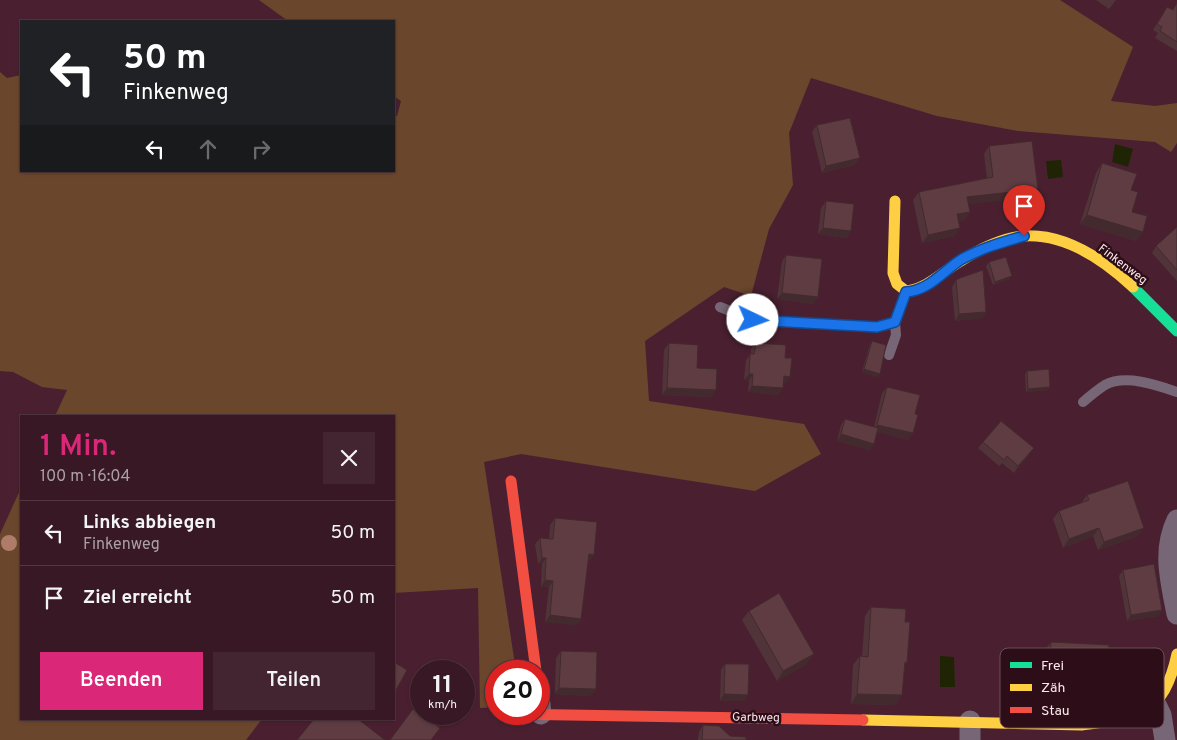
<!DOCTYPE html>
<html lang="de">
<head>
<meta charset="utf-8">
<style>
	body { margin:0; font-family:Overpass,sans-serif; background:#432531; color:#f1f3f6; height:100vh; display:flex; flex-direction:column; font-size:19px; white-space:nowrap }
	* { box-sizing:border-box; margin:0 }
	p { font-size:16px; color:#aba0a6 }
	.icon { flex:none; width:28px; height:28px; fill:none; stroke:currentColor; stroke-width:2; stroke-linecap:round; stroke-linejoin:round }
	.map { position:relative; flex:1; overflow:hidden }
	.details { position:absolute; left:20px; top:415px; width:375px; height:305px; display:flex; flex-direction:column; background:#381824; border-radius:0px; box-shadow:0 1px 4px #0004,0 0 0 1px #523741 }
	.details>* { flex:none }
	.top-card { position:absolute; left:20px; top:20px; width:375px; height:152px; border-radius:0px; box-shadow:0 1px 4px #0004,0 0 0 1px #523741; background:#202124; color:#fff; overflow:hidden }
	.speed { position:absolute; left:410px; top:660px; display:flex; gap:10px; font-size:25px; font-weight:700; text-align:center }
	.speed>* { display:grid; place-content:center; width:65px; height:65px; border-radius:50%; background:#381824; box-shadow:0 1px 4px #0004,0 0 0 1px #523741; line-height:1 }
	.speed small { font-size:12px; font-weight:400 }
	.speed .limit { border:8px solid #d22; background:#fff; color:#111 }
	.pin { position:absolute; display:grid; place-items:center; width:42px; height:42px; color:#fff; margin:-51px -21px; border-radius:50% 50% 50% 0; rotate:-45deg; box-shadow:0 0 5px #0007 }
	.pin .icon { rotate:45deg }
	.me { position:absolute; width:55px; margin:-28px; rotate:93deg; stroke-linejoin:round; filter:drop-shadow(0 0 4px #0008) }
	.turn { display:flex; align-items:center; gap:18px; height:105px; padding:0 20px; font-size:22px }
	.turn .icon { width:65px; height:65px; stroke-width:2.5 }
	.turn b { display:block; font-size:35px; line-height:42px }
	.lanes { display:flex; align-items:center; height:48px; padding:0 20px; background:#0003; justify-content:center; gap:25px; direction:ltr }
	.lanes .off { opacity:.35 }
	.round { display:grid; place-items:center; flex:none; width:52px; height:52px; border-radius:0px; background:#432531 }
	.headline { display:flex; align-items:center; justify-content:space-between; height:85px; padding:0 20px }
	h1 { font-size:30px; font-weight:600; line-height:38px; color:#db2777 }
	.cta { display:flex; gap:10px; margin-top:auto; padding:10px 20px }
	.cta a { flex:1; height:58px; border-radius:0px; background:#db2777; color:#fff; font-size:20px; font-weight:600; line-height:58px; text-align:center }
	.cta a+a { background:#432531; color:#f1f3f6 }
	ul { padding:0; list-style:none }
	li { display:flex; align-items:center; gap:15px; height:65px; padding:0 20px; border-top:1px solid #523741 }
	li div { flex:1 }
	li b { display:block; font-size:19px }
	li em { font-style:normal }
	.map>svg:first-child { display:block }
	.green { fill:#6a462c }
	.water { fill:#1f2504 }
	.lines { fill:none; stroke-linecap:round; stroke-linejoin:round }
	.lane { stroke:#776776; stroke-width:10 }
	.street { stroke:#776776; stroke-width:21 }
	.fast { stroke:#16e098; stroke-width:11 }
	.slow { stroke:#ffcf43; stroke-width:11 }
	.jam { stroke:#f24e42; stroke-width:11 }
	.tree { fill:#ae7c68 }
	.wall { fill:#513439 }
	.shaded-wall { fill:#422a2e }
	.building { fill:#5e3c42; stroke:#422a2e }
	.route-casing { stroke:#114b97; stroke-width:12 }
	.route { stroke:#1a73e8; stroke-width:9 }
	.labels { text-anchor:middle; stroke-width:5; stroke-linejoin:round; paint-order:stroke }
	.street-label { font-size:12px; fill:#fbe8ec; stroke:#2d0d17 }
	.key { fill:#2d0d17; stroke:#6b4f57; stroke-width:1 }
	.key-label { font-size:14px; fill:#fbe8ec }
</style>
</head>
<body>
<div class="map">
<svg width="1177" height="740" viewBox="0 0 1177 740">
	<rect width="100%" height="100%" fill="#4a2030"/>
	<path class="green" d="M259,0H1060L1133,47L1111,101L1155,106L1177,103V143L1171,152L1155,142L1018,131L937,116L811,78L789,133L793,185L769,229L751,296L724,287L645,341L649,401L804,424L821,454L755,491L521,454L484,462L516,671H496V707L480,708L478,588L394,593V416H55L67,390L42,387L13,372L0,371V72L7,78L21,75V171H394V116H397L401,101L394,96V21H288Z
		M21,488V719H262L246,740H0V534Z"/>
	<path class="water" d="M1115,144L1133,149L1128,167L1112,162Z
		M1061,160L1063,177L1048,179L1046,161Z
		M940,656L954,657L955,687H940Z"/>
	<g class="lines">
		<path class="lane" d="M720,307L753,320L877,327L895,323L906,291
			M889,355L896,335L895,323
			M1083,402C1090,396 1097,390 1105,385C1125,374 1157,385 1177,392"/>
		<path class="street" d="M1177,520C1162,551 1171,582 1177,614
			M539,695L541,714
			M1155,703L1161,715L1165,740
			M970,721V740"/>
		<path class="fast" d="M1133,287L1177,331"/>
		<path class="slow" d="M895,201L893,273L897,284L906,291C928,288 941,273 959,262C978,250 1001,238 1023,236C1064,233 1104,260 1133,287
			M863,720L1082,725C1138,718 1164,715 1177,654"/>
		<path class="jam" d="M511,481L536,671
			M501,714L863,720"/>
	</g>
	<circle class="tree" cx="9" cy="543" r="8"/>
	<path class="wall" d="M1096,0H1116L1109,9Z
		M1177,3V51L1155,38L1158,33L1153,30L1167,7L1172,10Z
		M817,125L855,165L822,173L812,132Z
		M989,146L1033,197L968,204L970,212L964,220L959,221L955,236L922,243L913,200L919,192L987,178L984,154Z
		M1102,163L1131,190L1132,212L1143,232L1136,241L1080,224L1096,173Z
		M826,201L851,231L847,238L818,234L821,208Z
		M1177,227V281L1152,253L1156,246Z
		M786,255L818,297L813,304L777,299L782,261Z
		M989,262L1010,279L993,285L986,266Z
		M956,280L986,312L982,318L955,321L952,287Z
		M872,341L880,374L878,377L862,372L870,344Z
		M669,343L697,368L712,397L662,395L664,350Z
		M756,343L785,358L786,383H783V388L778,395L748,392L749,381L744,380L746,360L751,354V349Z
		M1027,371L1050,387L1048,390L1026,392L1025,374Z
		M887,387L908,440L877,432L874,444L869,450L837,441L841,425L845,419L874,427L882,393Z
		M983,442L1029,455L1014,473L1002,463L999,466L978,448Z
		M1087,495L1138,536L1098,550L1093,536L1063,548L1053,519L1059,511L1082,502Z
		M555,518L594,555L589,561H588L581,619L577,625L545,622L549,587H541L542,564H538L535,544L540,538H549L550,525Z
		M1123,570L1162,610L1158,616L1127,621L1119,576Z
		M871,607L905,622L904,667L902,695L896,705L851,704L853,665L860,656H862L865,616Z
		M749,611L807,664L777,681L742,620Z
		M1051,642L1100,702L1042,699L1044,651Z
		M561,651L596,689L591,696L555,694L556,658Z
		M725,664L748,695L744,701H720L721,670Z
		M703,725L730,736L746,740H698L699,732Z"/>
	<path class="shaded-wall" d="M860,158L855,165L822,173L826,166Z
		M1038,189L1033,197L961,205L967,197Z
		M970,212L964,220L952,222L957,214Z
		M1087,215L1143,232L1136,241L1080,224Z
		M823,228L851,231L847,238L818,234Z
		M960,228L955,236L922,243L928,235Z
		M1012,276L1010,279L993,285L995,282Z
		M782,293L818,297L813,304L777,299Z
		M986,312L982,318L955,321L959,314Z
		M864,369L880,374L878,377L862,372Z
		M749,374H753L749,381L744,380Z
		M784,376L790,377L786,383H779Z
		M752,386L783,388L778,395L748,392Z
		M1050,387L1048,390L1026,392L1028,389Z
		M667,388L716,390L712,397L662,395Z
		M877,425L913,433L908,440L873,431Z
		M841,434L874,444L869,450L837,441Z
		M1034,448L1029,455L1014,473L1018,466Z
		M1099,528L1093,536L1063,548L1069,539Z
		M1144,528L1138,536L1098,550L1104,542Z
		M589,554L594,555L589,561L584,560Z
		M542,558H546L542,564H538Z
		M545,580L553,581L549,587H541Z
		M1162,610L1158,616L1127,621L1131,615Z
		M550,615L581,619L577,625L545,622Z
		M814,654L807,664L777,681L783,671Z
		M559,688L596,689L591,696L555,694Z
		M1049,689L1106,692L1100,702L1042,699Z
		M724,694L748,695L744,701H720Z
		M857,694L902,695L896,705L851,704Z"/>
	<path class="building" d="M1177,3V42L1160,31L1162,27L1157,24L1167,7L1173,10Z
		M850,118L860,158L826,166L817,125Z
		M1032,141L1038,189L967,197L970,212L957,214L960,228L928,235L919,192L993,177L989,146Z
		M1102,163L1137,174L1131,190L1138,192L1132,212L1147,216L1143,232L1087,215Z
		M826,201L854,204L851,231L823,228Z
		M1177,227V270L1156,246Z
		M786,255L822,259L818,297L782,293Z
		M1006,257L1012,276L995,282L989,262Z
		M983,270L986,312L959,314L956,280L960,278Z
		M872,341L886,345L880,374L864,369Z
		M669,343L698,345L697,368L717,369L716,390L667,388Z
		M756,343L786,345L785,358H792L790,377L784,376L783,388L752,386L753,374H749L750,354H754Z
		M1049,369L1050,387L1028,389L1027,371Z
		M887,387L920,395L915,414L918,415L913,433L877,425Z
		M845,419L878,428L874,444L841,434Z
		M1001,421L1034,448L1018,466L1007,456L1004,460L983,442Z
		M1128,481L1144,528L1104,542L1099,528L1069,539L1059,511L1089,500L1087,495Z
		M555,518L597,522L594,555L589,554L581,619L550,615L553,581L545,580L546,558H542L540,538L553,539Z
		M1154,564L1162,610L1131,615L1123,570Z
		M779,593L814,654L783,671L749,611Z
		M871,607L906,609L905,622H910L907,663L905,662L902,695L857,694L860,656L868,657Z
		M1051,642L1109,645L1106,692L1049,689Z
		M561,651L597,652L596,689L559,688Z
		M394,662L407,670L395,692L394,691Z
		M725,664H749L748,695L724,694Z
		M413,709L440,728L431,740H390Z
		M314,719H358L385,740H297Z
		M703,725L719,726L730,736L746,737V740H702Z"/>
	<g class="lines">
		<defs>
			<path id="route" d="M753,320L877,327L895,322L906,292C929,291 944,270 962,259C982,248 1003,242 1024,236"/>
		</defs>
		<use href="#route" class="route-casing"/>
		<use href="#route" class="route"/>
	</g>
	<g class="labels">
		<g class="street-label">
			<text transform="translate(1123 264) rotate(37)" y="4">Finkenweg</text>
			<text transform="translate(756 717) rotate(1)" y="4">Garbweg</text>
		</g>
	</g>
	<rect x="1000" y="648" width="164" height="80" rx="8" class="key"/>
	<rect x="1010" y="662" width="22" height="6" fill="#16e098"/>
	<rect x="1010" y="684" width="22" height="7" fill="#ffcf43"/>
	<rect x="1010" y="707" width="22" height="6" fill="#f24e42"/>
	<g class="key-label">
		<text x="1041" y="670">Frei</text>
		<text x="1041" y="692">Zäh</text>
		<text x="1041" y="715">Stau</text>
	</g>
</svg>
<div class="speed"><div>11<small>km/h</small></div><div class="limit">20</div></div>
<div class="pin" style="left:1024px;top:236px;background:#d93025"><svg class="icon" aria-label="arrive" viewBox="0 0 24 24"><path d="M6 21V4h12l-3 4 3 4H6"/></svg></div>
<svg class="me" style="left:753px;top:320px" viewBox="-20 -20 40 40"><circle r="19" fill="#fff"/><path d="M0-13L10 11 0 6-10 11z" fill="#1a73e8"/></svg>
<div class="top-card">
<div class="turn"><svg class="icon" aria-label="left" viewBox="0 0 24 24"><path d="M17 20v-9H6M10 6l-5 5 5 5"/></svg><div><b>50 m</b>Finkenweg</div></div>
<div class="lanes"><svg class="icon" aria-label="left" viewBox="0 0 24 24"><path d="M17 20v-9H6M10 6l-5 5 5 5"/></svg><svg class="icon off" aria-label="ahead" viewBox="0 0 24 24"><path d="M12 20V5M6 11l6-6 6 6"/></svg><svg class="icon off" aria-label="right" viewBox="0 0 24 24"><path d="M7 20v-9h11M14 6l5 5-5 5"/></svg></div>
</div>
<section class="details">
<div class="headline"><div><h1>1 Min.</h1><p>100 m · 16:04</p></div><a class="round"><svg class="icon" aria-label="close" viewBox="0 0 24 24"><path d="M6 6l12 12M18 6L6 18"/></svg></a></div>
<ul>
<li><svg class="icon" aria-label="left" viewBox="0 0 24 24"><path d="M17 20v-9H6M10 6l-5 5 5 5"/></svg><div><b>Links abbiegen</b><p>Finkenweg</p></div><em>50 m</em></li>
<li><svg class="icon" aria-label="arrive" viewBox="0 0 24 24"><path d="M6 21V4h12l-3 4 3 4H6"/></svg><div><b>Ziel erreicht</b></div><em>50 m</em></li>
</ul>
<div class="cta"><a>Beenden</a><a>Teilen</a></div>
</section>
</div>
</body>
</html>
